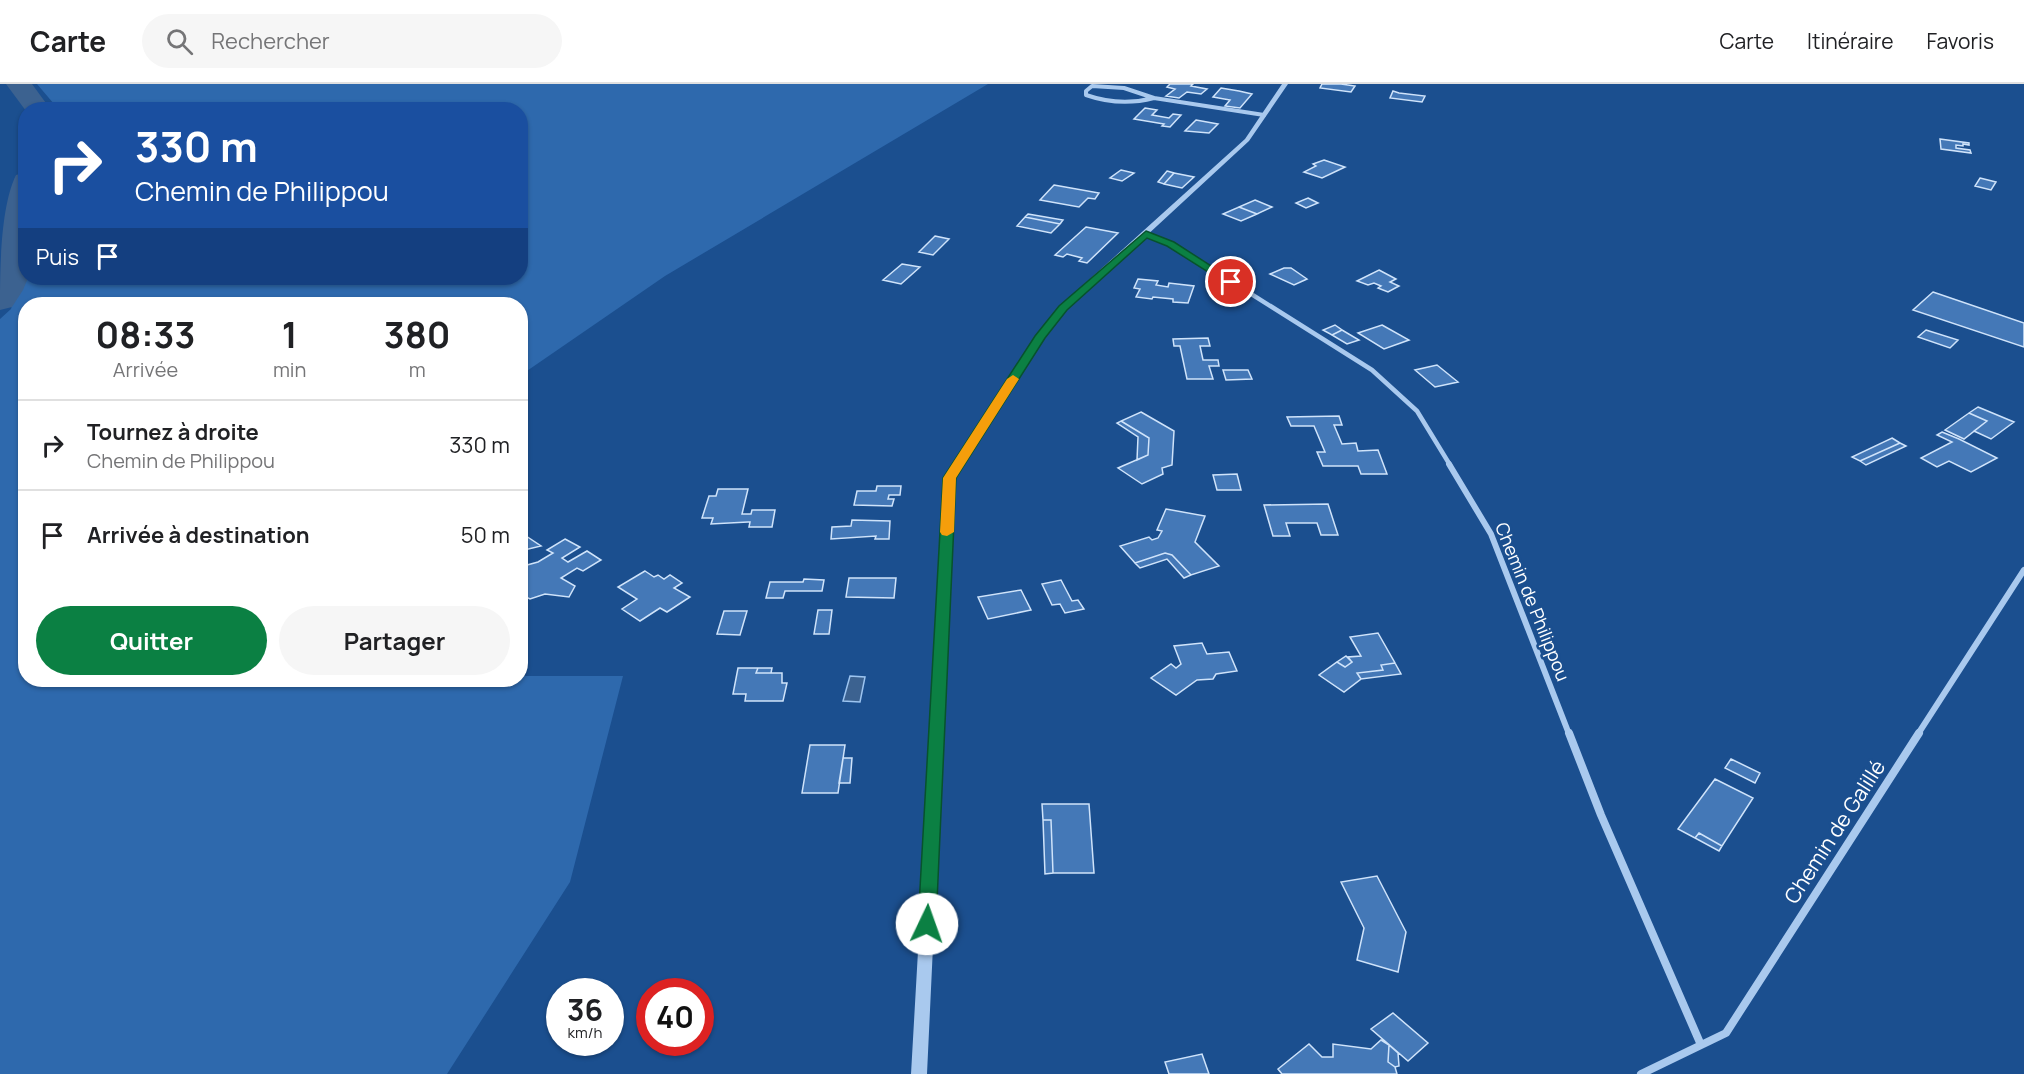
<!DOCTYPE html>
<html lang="fr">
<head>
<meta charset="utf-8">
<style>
	body { margin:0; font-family:Manrope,sans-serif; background:#f6f6f6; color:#202124; height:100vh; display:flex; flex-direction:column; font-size:22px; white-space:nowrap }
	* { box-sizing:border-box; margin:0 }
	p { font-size:20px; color:#757577 }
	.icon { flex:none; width:33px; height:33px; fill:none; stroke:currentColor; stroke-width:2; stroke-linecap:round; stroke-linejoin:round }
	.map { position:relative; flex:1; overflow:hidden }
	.details { position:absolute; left:18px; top:213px; width:510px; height:390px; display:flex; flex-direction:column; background:#fff; border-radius:24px; box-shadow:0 2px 4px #0004 }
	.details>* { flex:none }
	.guide { position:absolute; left:18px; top:18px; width:510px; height:183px; border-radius:24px; box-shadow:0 2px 4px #0004; background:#1a4fa0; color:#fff; overflow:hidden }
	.speed { position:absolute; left:546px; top:894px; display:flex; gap:12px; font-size:30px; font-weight:700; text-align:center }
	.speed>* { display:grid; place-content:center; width:78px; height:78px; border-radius:50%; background:#fff; box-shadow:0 2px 4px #0004; line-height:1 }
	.speed small { font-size:15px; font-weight:400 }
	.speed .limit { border:9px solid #d22; background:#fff; color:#111 }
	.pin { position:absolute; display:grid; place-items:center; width:51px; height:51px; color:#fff; margin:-26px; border:3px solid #fff; border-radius:50%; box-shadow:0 2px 6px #0007 }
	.me { position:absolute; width:66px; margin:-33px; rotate:3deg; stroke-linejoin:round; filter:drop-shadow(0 0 4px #0008) }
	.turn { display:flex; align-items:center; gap:21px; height:126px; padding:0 18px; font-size:27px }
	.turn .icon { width:78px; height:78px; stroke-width:2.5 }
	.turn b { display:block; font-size:42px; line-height:51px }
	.then { display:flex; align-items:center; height:57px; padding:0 18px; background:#0003; gap:12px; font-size:22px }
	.eta { display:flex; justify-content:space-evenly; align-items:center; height:102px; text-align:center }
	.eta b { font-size:36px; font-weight:700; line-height:42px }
	.cta { display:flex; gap:12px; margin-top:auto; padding:12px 18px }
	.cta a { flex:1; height:69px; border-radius:36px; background:#0b8043; color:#fff; font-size:24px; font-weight:700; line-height:69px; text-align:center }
	.cta a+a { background:#f6f6f6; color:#202124 }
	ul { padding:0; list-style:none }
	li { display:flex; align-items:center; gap:18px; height:90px; padding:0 18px; border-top:2px solid #e0e0e0 }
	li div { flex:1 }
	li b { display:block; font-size:22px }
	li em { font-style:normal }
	header { display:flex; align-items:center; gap:36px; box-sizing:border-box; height:84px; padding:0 30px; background:#fff; border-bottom:2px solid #e0e0e0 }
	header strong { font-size:28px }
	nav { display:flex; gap:33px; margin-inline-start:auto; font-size:21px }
	.search { width:420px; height:54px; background:#f6f6f6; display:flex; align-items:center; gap:15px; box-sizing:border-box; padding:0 21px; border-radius:33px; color:#757577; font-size:22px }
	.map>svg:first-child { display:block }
	.green { fill:#2e69ad }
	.water { fill:#3c6290; stroke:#9cc4f0; stroke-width:1.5 }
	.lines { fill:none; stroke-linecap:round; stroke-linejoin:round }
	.river { fill:#3c6290; fill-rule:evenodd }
	.building { fill:#4478b7; stroke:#cfe3fa; stroke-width:1.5 }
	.minor-far3 { stroke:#a9c9ee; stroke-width:4 }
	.minor-far2 { stroke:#a9c9ee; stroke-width:4.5 }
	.minor-far1 { stroke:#a9c9ee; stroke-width:6 }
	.minor { stroke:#a9c9ee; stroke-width:8 }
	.tertiary { fill:#a9c9ee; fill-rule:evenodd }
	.route { fill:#0b8043; stroke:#07532c; stroke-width:1.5 }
	.slow { fill:#f59e0b }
	.labels { text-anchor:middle; stroke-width:5; stroke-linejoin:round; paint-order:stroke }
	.street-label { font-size:18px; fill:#fff; stroke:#1b4f8f }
	.near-street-label { font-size:21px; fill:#fff; stroke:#1b4f8f }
</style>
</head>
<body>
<header>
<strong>Carte</strong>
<div class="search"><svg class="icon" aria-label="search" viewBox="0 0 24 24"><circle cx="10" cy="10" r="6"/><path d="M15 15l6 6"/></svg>Rechercher</div>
<nav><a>Carte</a><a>Itinéraire</a><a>Favoris</a></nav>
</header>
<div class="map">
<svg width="2024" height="990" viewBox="0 0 2024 990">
	<rect width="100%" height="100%" fill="#1b4f8f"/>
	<path class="green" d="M37,0H988L665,192L521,291L520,220H26V596H520L521,592H623L570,798L447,990H0V235L11,225L25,180L26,194H520V26L53,25L54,20Z"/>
	<path class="water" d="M850,592L865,593L860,618L843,617Z"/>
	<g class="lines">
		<path class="river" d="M6,0H32L51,26L26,27Z
			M26,88V194H28L23,206L12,223L0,226C0,187 0,124 16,91Z"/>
	</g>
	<path class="building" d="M1170,0H1193L1191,2L1207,5L1201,10L1187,8L1179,14L1166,12L1175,5L1167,3Z
		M1322,0H1341L1355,2L1351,8L1320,4Z
		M1221,4L1239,7L1252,10L1240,24L1225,22L1230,16L1213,13Z
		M1393,7L1399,9L1425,12L1422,18L1390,14Z
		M1145,24L1157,26L1152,31L1169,34L1173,30L1181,31L1170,43L1162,42L1164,40L1134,35Z
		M1196,36L1218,40L1209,49L1185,47Z
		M1940,55L1969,59V61L1963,60V62L1956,61V64L1970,66L1971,69L1941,65Z
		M1324,76L1345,83L1322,94L1304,88L1316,82L1313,80Z
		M1121,86L1134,89L1122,97L1110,94Z
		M1167,87L1174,89L1164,100L1158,98Z
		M1174,89L1194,93L1182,104L1164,100Z
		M1980,94L1996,98L1991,106L1975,102Z
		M1054,101L1099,109L1095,115L1088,114L1079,123L1040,116Z
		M1308,114L1318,119L1306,124L1296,119Z
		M1255,116L1272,123L1257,130L1239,123Z
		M1239,123L1257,130L1241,137L1223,130Z
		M1028,130L1063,136L1060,140L1025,133Z
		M1025,133L1060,140L1051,149L1017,142Z
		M1086,143L1118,149L1087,179L1079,177L1082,174L1067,170L1063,173L1055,171Z
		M935,152L949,155L933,171L919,168Z
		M902,180L920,183L901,200L883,196Z
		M1284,184H1291L1307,195L1294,201L1270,190Z
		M1379,186L1396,195L1390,198L1399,202L1388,208L1378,204L1381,202L1374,199L1368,201L1357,197Z
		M1138,195L1158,197L1156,201L1168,203L1169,199L1194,202L1188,219L1173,218V215L1153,213L1152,215L1136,213L1140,205L1134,204Z
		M1933,208L2024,239V263L1913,226Z
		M1335,241L1342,246L1332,251L1323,246Z
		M1382,241L1409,256L1384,265L1358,249Z
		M1342,246L1359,256L1347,260L1332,251Z
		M1926,246L1958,256L1950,264L1918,253Z
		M1208,254L1210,262H1200L1203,276H1218L1219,282H1209L1213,295H1187L1180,262H1174L1173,255Z
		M1437,281L1458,298L1435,303L1415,286Z
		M1223,286H1248L1252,295L1226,296Z
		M1978,323L2014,338L1991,355L1974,347L1987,337L1969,329Z
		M1141,328L1174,347L1172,381L1162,384L1163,390L1142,400L1118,384L1148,371L1149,354L1121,337Z
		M1969,329L1987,337L1964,355L1945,346Z
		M1339,332L1342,341H1334L1342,360L1356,359L1358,367L1378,366L1387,390H1361L1358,382H1323L1317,368H1325L1314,342H1291L1287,333Z
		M1121,337L1149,354L1148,371L1137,376L1138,353L1117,339Z
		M1942,348L1959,355L1997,374L1971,388L1949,377L1937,383L1921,374L1952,358L1937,351Z
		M1892,354L1900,359L1860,377L1852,373Z
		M1900,359L1906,362L1866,381L1860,377Z
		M1237,390L1241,406H1217L1213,391Z
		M877,402H901L900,411H889L888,415H894L892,422L854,421L857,407H876Z
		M718,405H748L742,430H751L752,426H775L772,443H749L750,438H748L711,440L713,434H702L709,412H716Z
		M1328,420L1338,451H1321L1317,439H1286L1290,452H1273L1264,421Z
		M1166,425L1205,432L1195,458L1219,482L1191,491L1172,471L1165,469L1135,479L1120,462L1149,453L1152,456L1158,454L1162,447L1157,446Z
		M852,436L890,437L889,455H875L876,452L831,455L832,443L851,442Z
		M520,448L541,462L520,467Z
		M565,455L580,463L562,474L568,478L587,467L601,476L583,487L577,484L561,494L575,502L569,513L545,510L530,515L520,510V471L525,470L527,481L538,478L553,469L547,466Z
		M1165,469L1172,471L1191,491L1184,494L1167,475L1140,484L1135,479Z
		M645,487L654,493L658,491L664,495L670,491L682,499L674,504L690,513L667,528L660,524L640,537L622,525L637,515L618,503Z
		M849,494H896L894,514L846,513Z
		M804,495L824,496L822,507H785L783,514H766L770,498H803Z
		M1061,496L1072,517L1078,516L1084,525L1065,529L1060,520L1052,521L1042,500Z
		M1021,506L1031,526L988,535L978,513Z
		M818,526H832L829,550H814Z
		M724,527H747L740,551L717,550Z
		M1378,549L1395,579L1381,581L1383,586L1357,589L1361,595L1344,608L1319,591L1337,578L1345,583L1352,578L1348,573L1361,572L1350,553Z
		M1202,559L1207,570L1229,568L1237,587L1216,590L1213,595L1197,596L1176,611L1151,594L1171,580L1176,584L1181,580L1174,562Z
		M1346,572L1352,578L1345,583L1337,578Z
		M1395,579L1401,590L1361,595L1357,589L1383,586L1381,581Z
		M738,584H758L756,589H782V599H787L783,617H745L746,610H733Z
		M758,584H772L771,589H756Z
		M810,661H845L838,709H802Z
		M843,674H852L850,699H839Z
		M1731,675L1760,689L1755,699L1725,684Z
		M1715,695L1753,714L1722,762L1699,749L1695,754L1678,745Z
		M1042,720H1089L1094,789H1053L1051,736H1043Z
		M1043,736H1051L1053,789L1045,790Z
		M1699,749L1722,762L1719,767L1695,754Z
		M1377,792L1406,848L1398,888L1357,876L1364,844L1341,798Z
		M1393,929L1428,959L1408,977L1371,945Z
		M1381,956L1389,961L1388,978L1395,983L1397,990H1282L1278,985L1309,960L1322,973H1333V960L1371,965Z
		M1389,961L1398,969L1399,982L1395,983L1388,978Z
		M1202,970L1209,990H1169L1165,978Z"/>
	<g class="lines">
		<path class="minor-far3" d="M1092,2L1124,4L1154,14C1131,20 1109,19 1086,11V7Z
			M1154,14L1264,31
			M1146,150L1171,160L1185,169"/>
		<path class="minor-far2" d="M1183,167L1372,286L1417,327L1450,381"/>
		<path class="minor-far1" d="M1449,380L1491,450L1569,650
			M1918,650L2024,486"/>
		<path class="minor" d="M1569,649L1601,731L1701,961
			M1641,990L1726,949L1919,649"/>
		<path class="tertiary" d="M1282,0H1288L1249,57L1066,226L1043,253L955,394L927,990H911L945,394L1036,252L1060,222L1245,55Z"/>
	</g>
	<path class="route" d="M1146,147L1174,158L1236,198L1227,200L1167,162L1147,154L1067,226L1045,254L956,394L936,840L934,845L927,847L921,845L918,840L943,394L1035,252L1059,222Z"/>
	<path class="slow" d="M1013,291L1019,295L956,394L954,448L947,452L942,451L940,448L943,394L1007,295Z"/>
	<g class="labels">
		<g class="street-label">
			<text transform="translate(1532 518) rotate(68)" y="6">Chemin de Philippou</text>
		</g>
		<g class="near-street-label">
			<text transform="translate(1835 748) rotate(-57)" y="7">Chemin de Galillé</text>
		</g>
	</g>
</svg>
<div class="speed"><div>36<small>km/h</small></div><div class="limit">40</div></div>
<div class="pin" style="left:1231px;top:198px;background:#d93025"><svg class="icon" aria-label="arrive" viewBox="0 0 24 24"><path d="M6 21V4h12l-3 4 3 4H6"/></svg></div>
<svg class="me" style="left:927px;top:840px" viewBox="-20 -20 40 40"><circle r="19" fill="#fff"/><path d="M0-13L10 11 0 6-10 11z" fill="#0b8043"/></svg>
<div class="guide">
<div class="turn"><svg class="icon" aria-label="right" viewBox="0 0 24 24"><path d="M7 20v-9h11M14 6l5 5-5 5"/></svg><div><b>330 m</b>Chemin de Philippou</div></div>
<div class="then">Puis<svg class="icon" aria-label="arrive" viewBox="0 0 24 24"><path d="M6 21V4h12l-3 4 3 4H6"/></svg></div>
</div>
<section class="details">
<div class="eta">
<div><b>08:33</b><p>Arrivée</p></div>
<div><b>1</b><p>min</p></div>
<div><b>380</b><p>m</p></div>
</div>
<ul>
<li><svg class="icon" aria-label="right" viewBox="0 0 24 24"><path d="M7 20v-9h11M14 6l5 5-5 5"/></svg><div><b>Tournez à droite</b><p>Chemin de Philippou</p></div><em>330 m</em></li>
<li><svg class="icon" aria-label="arrive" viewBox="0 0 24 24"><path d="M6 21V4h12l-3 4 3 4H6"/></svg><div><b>Arrivée à destination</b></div><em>50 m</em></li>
</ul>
<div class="cta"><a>Quitter</a><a>Partager</a></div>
</section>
</div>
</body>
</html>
